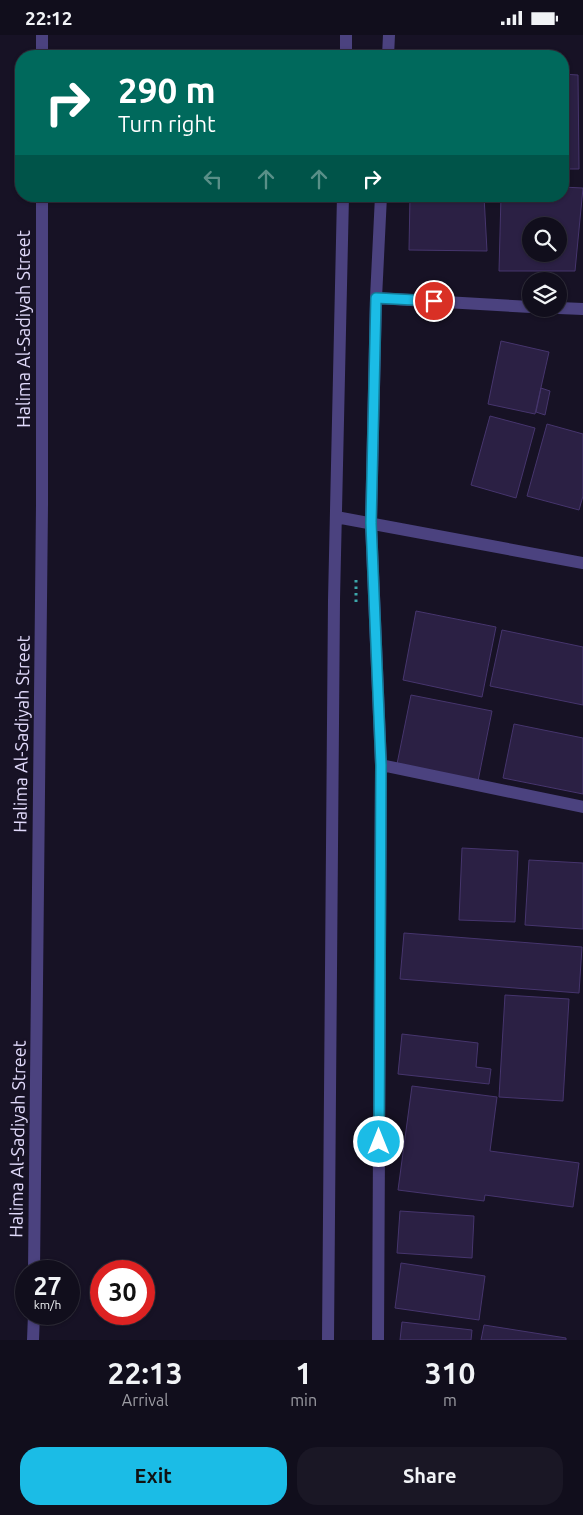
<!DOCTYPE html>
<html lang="en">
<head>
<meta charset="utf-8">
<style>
	body { margin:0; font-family:Ubuntu,sans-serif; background:#1a1725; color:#f1f3f6; height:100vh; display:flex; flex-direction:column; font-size:19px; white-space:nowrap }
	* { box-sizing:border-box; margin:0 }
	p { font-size:16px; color:#9c9ca3 }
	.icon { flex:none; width:28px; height:28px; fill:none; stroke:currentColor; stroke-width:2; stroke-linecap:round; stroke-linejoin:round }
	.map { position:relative; height:1305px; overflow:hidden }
	.sheet { display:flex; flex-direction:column; background:#110e1c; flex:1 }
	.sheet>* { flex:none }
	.guide { position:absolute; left:15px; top:15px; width:554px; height:152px; border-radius:20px; box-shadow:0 1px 4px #0004,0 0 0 1px #302e3b; background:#00695c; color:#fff; overflow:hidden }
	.controls { position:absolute; left:522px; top:182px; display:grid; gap:10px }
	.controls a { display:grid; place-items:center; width:45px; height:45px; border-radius:50%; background:#110e1c; box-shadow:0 1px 4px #0004,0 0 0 1px #302e3b; font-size:25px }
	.speed { position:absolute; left:15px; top:1225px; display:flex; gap:10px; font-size:25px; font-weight:700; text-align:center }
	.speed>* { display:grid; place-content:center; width:65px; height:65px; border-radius:50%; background:#110e1c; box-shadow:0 1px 4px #0004,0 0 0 1px #302e3b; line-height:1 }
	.speed small { font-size:12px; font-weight:400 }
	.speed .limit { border:8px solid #d22; background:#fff; color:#111 }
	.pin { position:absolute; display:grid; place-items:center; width:42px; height:42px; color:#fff; margin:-21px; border:2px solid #fff; border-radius:50%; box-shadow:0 1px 5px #0007 }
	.me { position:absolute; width:55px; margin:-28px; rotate:0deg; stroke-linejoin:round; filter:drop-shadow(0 0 4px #0008) }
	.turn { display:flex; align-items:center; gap:18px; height:105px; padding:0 20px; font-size:22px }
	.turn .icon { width:65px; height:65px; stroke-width:2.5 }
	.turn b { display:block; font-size:35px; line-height:42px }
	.lanes { display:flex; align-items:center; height:48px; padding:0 20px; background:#0003; justify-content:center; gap:25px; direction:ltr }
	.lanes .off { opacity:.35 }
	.eta { display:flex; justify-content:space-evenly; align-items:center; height:85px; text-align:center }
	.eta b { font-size:30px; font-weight:700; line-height:35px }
	.cta { display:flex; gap:10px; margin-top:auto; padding:10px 20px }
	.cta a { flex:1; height:58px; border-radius:20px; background:#1bbce6; color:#111; font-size:20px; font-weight:700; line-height:58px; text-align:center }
	.cta a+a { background:#1a1725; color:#f1f3f6 }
	.status { display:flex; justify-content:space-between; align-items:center; height:35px; padding:0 25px; background:#110e1c; direction:ltr }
	.status svg { height:14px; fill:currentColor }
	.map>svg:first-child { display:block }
	.building { fill:#2b2044; stroke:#46356d; fill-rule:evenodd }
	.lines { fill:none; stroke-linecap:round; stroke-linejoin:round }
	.path { stroke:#3da7ab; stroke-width:3; stroke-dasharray:2.5 4; stroke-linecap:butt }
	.minor { stroke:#4b427f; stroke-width:12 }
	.route-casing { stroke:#127a96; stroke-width:12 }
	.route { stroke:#1bbce6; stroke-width:9 }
	.labels { text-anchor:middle; stroke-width:4; stroke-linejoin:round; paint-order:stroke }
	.street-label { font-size:18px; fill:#e1dafb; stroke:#171225 }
</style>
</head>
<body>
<div class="status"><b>22:12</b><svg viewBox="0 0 49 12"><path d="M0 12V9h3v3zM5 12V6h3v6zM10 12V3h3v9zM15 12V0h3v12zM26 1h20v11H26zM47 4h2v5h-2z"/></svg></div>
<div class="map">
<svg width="583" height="1305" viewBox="0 0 583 1305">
	<rect width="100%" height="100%" fill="#171225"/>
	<path class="building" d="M562,39L578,40L579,134H562Z
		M562,152L583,153L575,236H499L501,161H562ZM531,191H559V219H531Z
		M410,161H484L487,216L409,215Z
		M501,306L549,317L535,379L488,369Z
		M541,353L550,356L545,380L536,377Z
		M490,381L535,393L516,463L471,450Z
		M547,389L583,399V461L579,475L527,461Z
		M416,576L496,592L482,662L403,645Z
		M502,595L583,612V670L490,651Z
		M411,660L492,676L478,746L397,729Z
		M514,689L583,703V759L503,743Z
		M462,813L518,816L515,887L459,885Z
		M529,825L583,828V894L525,890Z
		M404,898L582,912L579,958L400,944Z
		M505,960L569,964L563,1066L499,1062Z
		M402,999L478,1008L476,1032L491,1034L489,1049L398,1039Z
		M412,1051L497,1062L490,1116L579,1128L573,1172L485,1160L484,1166L398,1155Z
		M400,1176L474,1181L472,1223L397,1218Z
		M401,1228L485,1241L479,1285L395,1273Z
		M402,1287L472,1295L471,1305H400Z
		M484,1290L566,1303V1305H481Z"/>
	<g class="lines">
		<path class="path" d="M356,545V568"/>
		<path class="minor" d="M42,21V0
			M346,21V0
			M388,21L389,0
			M376,263L531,272
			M559,273L583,274
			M336,482L583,528
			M381,730L583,772
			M34,1236L42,470V161
			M33,1305L34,1279
			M328,1305L334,565L343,161
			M378,1305L381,730L371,488L376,263L381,161"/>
	</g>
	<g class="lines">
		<defs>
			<path id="route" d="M379,1107L381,730L371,488L376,263L434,266"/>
		</defs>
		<use href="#route" class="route-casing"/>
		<use href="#route" class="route"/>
	</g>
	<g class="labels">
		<g class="street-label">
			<text transform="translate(24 294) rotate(-90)" y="6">Halima Al-Sadiyah Street</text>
			<text transform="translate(22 699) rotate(-89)" y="6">Halima Al-Sadiyah Street</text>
			<text transform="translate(18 1104) rotate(-89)" y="6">Halima Al-Sadiyah Street</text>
		</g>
	</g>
</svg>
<div class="controls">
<a><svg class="icon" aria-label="search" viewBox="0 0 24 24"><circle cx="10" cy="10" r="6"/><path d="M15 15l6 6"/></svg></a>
<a><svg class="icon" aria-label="layers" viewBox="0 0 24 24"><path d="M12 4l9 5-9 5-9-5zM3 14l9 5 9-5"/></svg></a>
</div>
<div class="speed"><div>27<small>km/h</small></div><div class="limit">30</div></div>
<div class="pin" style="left:434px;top:266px;background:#d93025"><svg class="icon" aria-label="arrive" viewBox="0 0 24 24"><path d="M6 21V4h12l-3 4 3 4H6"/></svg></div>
<svg class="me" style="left:379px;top:1107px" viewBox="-20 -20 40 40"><circle r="17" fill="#1bbce6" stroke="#fff" stroke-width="3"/><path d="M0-11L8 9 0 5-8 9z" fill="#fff"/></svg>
<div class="guide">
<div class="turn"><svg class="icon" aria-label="right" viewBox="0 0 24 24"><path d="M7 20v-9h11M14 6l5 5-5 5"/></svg><div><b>290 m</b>Turn right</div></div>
<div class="lanes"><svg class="icon off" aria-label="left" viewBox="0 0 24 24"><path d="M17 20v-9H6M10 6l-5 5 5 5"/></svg><svg class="icon off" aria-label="ahead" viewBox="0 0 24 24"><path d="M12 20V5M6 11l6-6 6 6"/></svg><svg class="icon off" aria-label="ahead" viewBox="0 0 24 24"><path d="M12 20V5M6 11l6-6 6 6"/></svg><svg class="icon" aria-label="right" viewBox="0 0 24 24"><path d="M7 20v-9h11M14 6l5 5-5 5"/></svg></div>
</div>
</div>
<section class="sheet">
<div class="eta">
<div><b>22:13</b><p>Arrival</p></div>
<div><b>1</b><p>min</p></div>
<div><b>310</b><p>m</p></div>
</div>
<div class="cta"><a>Exit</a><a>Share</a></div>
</section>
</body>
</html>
